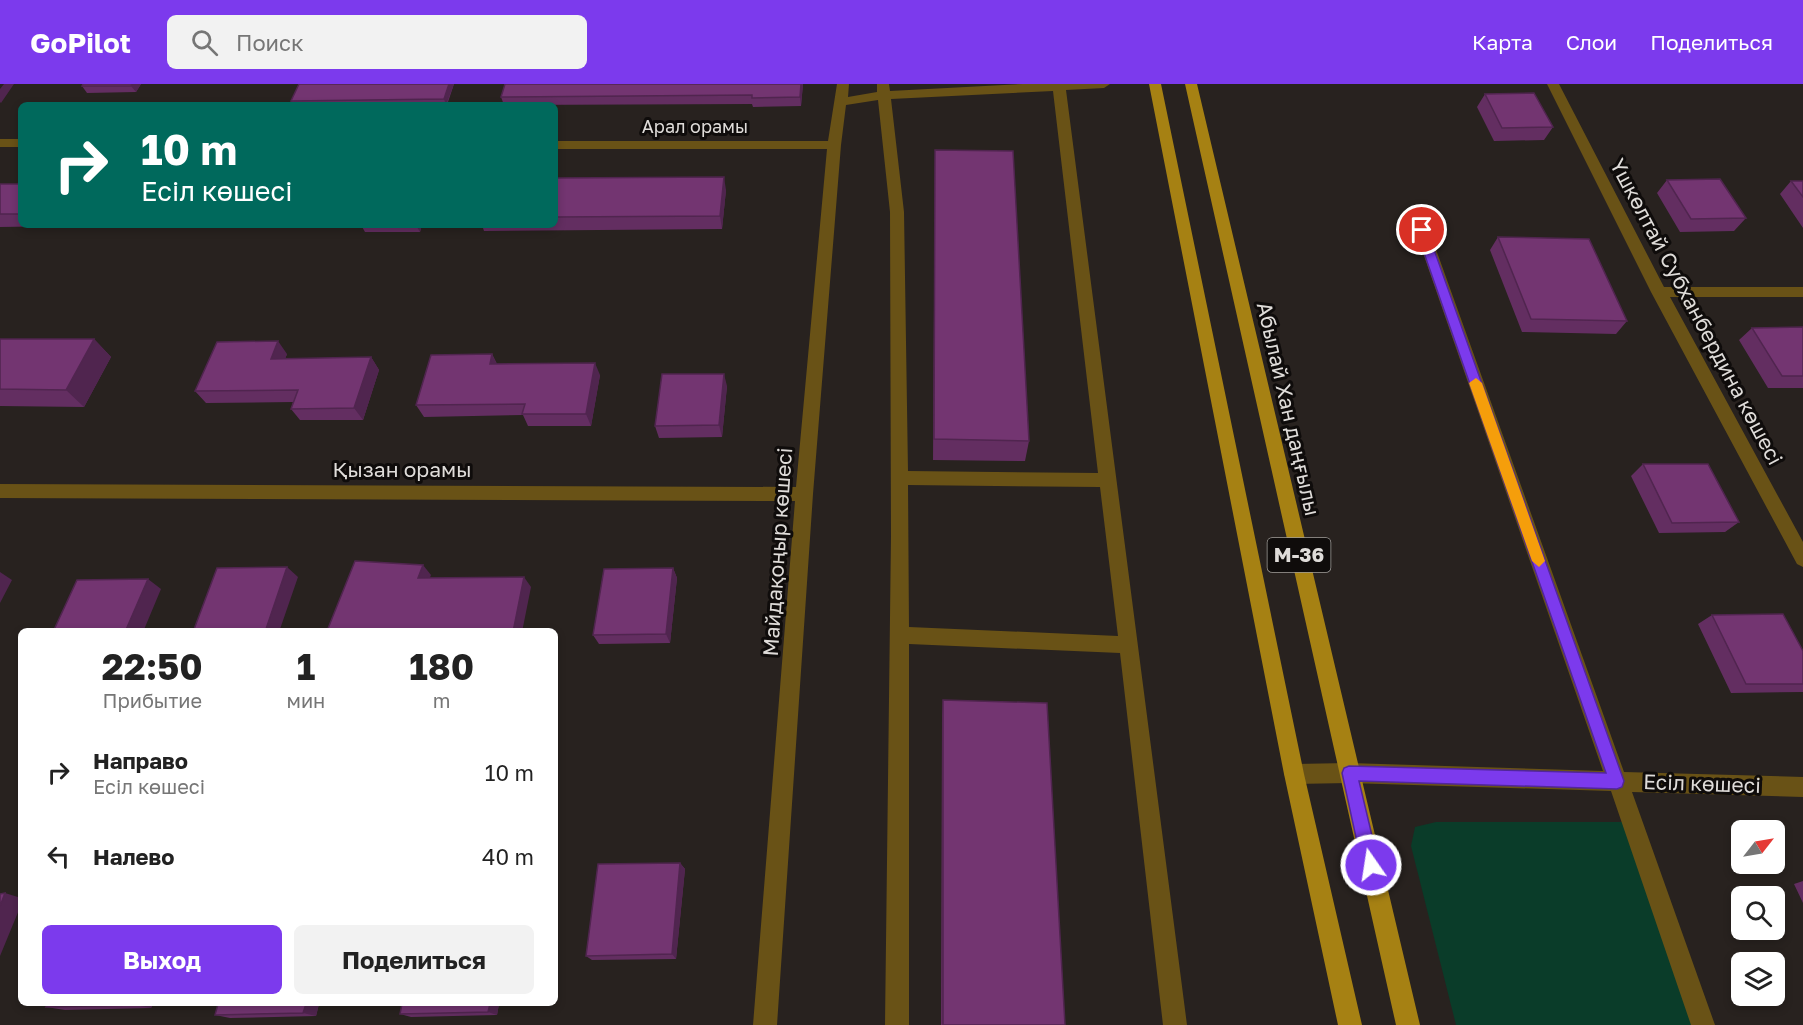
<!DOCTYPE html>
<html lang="ru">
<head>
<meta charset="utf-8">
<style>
	body { margin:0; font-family:"Golos Text",sans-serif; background:#f2f2f2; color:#222; height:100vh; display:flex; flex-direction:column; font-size:22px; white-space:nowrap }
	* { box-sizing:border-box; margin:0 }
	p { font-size:20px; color:#767676 }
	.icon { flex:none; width:33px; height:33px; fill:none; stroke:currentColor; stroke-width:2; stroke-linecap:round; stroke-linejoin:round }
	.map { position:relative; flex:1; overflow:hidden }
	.drawer { position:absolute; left:18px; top:544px; width:540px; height:378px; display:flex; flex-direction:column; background:#fff; border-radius:9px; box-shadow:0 3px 9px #0003 }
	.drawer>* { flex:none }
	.banner { position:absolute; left:18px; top:18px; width:540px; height:126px; border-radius:9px; box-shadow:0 3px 9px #0003; background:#00695c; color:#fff; overflow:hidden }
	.needle { width:39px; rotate:59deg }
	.buttons { position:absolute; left:1731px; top:736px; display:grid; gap:12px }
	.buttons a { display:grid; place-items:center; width:54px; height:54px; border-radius:9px; background:#fff; box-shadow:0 3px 9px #0003; font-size:30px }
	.pin { position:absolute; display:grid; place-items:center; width:51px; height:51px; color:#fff; margin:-26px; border:3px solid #fff; border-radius:50%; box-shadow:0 2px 6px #0007 }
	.me { position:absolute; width:66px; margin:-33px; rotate:347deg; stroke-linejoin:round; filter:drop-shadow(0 0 4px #0008) }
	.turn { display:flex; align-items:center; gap:21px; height:126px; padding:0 24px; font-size:27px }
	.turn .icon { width:78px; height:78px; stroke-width:2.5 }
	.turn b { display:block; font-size:42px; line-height:51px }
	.eta { display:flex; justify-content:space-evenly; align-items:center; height:102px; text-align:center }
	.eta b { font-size:36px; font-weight:700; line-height:42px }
	.primary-button { display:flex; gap:12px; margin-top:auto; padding:12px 24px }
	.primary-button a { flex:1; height:69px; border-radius:9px; background:#7c3aed; color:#fff; font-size:24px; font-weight:700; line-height:69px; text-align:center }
	.primary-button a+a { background:#f2f2f2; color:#222 }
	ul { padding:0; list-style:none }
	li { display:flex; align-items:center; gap:18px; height:84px; padding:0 24px }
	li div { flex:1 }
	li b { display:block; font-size:22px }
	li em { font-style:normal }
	header { display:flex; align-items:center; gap:36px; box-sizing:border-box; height:84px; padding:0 30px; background:#7c3aed; color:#fff }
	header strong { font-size:28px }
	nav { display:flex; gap:33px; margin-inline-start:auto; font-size:21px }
	.search { width:420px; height:54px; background:#f2f2f2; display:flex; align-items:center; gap:15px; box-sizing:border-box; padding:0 21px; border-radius:9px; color:#767676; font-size:22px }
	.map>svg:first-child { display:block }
	.green { fill:#0a3c29 }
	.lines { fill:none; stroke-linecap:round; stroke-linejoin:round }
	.minor { fill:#695216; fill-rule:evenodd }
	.major { fill:#a68113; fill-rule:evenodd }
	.wall { fill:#632e61 }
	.shaded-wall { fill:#50254f }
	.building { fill:#733571; stroke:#50254f; stroke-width:1.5 }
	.route { fill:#7c3aed; stroke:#51269a; stroke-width:1.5 }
	.slow { fill:#f59e0b }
	.labels { text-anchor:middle; stroke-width:6; stroke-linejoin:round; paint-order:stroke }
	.far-street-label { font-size:18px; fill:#dfdcd9; stroke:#0f0c0b }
	.shield { fill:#0f0c0b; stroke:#a19e9b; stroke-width:1.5 }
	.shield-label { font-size:20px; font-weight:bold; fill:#dfdcd9 }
	.street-label { font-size:21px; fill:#dfdcd9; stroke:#0f0c0b }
</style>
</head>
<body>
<header>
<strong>GoPilot</strong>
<div class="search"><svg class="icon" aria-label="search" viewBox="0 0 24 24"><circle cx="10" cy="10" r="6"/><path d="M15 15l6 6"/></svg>Поиск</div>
<nav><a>Карта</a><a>Слои</a><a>Поделиться</a></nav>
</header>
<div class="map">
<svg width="1803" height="941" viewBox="0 0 1803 941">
	<rect width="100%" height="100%" fill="#28221f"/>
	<path class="green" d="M1436,738H1634L1707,941H1456L1411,762L1415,743Z"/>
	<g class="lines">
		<path class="minor" d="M837,0H849L848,13L877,8V0H889L890,7L1023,0H1110L1104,4L1066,6L1187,941H1163L1120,569L909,560V941H885L891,452L890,128L878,16L846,21L841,61L813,410L777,941H753L795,417L0,414V400L796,403L827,65H555V57H828ZM1053,7L1098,389L908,387L904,128L891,15ZM908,401L1100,403L1118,552L909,543Z
			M1547,0H1559L1664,203H1803V213H1670L1803,458V483L1797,480L1651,208Z
			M0,55H21V63H0Z
			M1422,141L1429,146L1624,688L1803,693V713L1632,708L1715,941H1691L1611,707L1349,699L1294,700L1287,697L1284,690L1287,683L1294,680L1349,679L1603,687L1415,146Z"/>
		<path class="major" d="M1149,0H1161L1304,690L1362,941H1338L1284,690Z
			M1185,0H1197L1420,941H1396Z"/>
	</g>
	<path class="wall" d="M141,0L136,8L87,9L82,2Z
		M454,0L447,21H293L291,17Z
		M803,0L801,22L753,23L752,20L504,21L501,13Z
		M1485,10L1553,43L1544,56L1494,57L1477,23Z
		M935,66L1029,357L1025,377L933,376Z
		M555,94L726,106L722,145L484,147L482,141H555Z
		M21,95V141H66L65,142L0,143V100H18Z
		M1667,96L1746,134L1734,147L1680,148L1657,109Z
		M1791,97H1803V144L1780,110Z
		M361,141H422L420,148H365Z
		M1498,153L1627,237L1616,250L1522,248L1490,166Z
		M1803,243V304H1768L1739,256L1752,244Z
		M0,255H94L111,273L84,323L0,322Z
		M287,270L285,275L371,273L379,286L363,336H300L291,325L293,318L206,319L195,307Z
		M492,270L497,280L600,291L591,342H528L523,331L424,333L416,321Z
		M727,302L722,353L659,354L655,342Z
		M1643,380L1739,438L1725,448L1659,449L1631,392Z
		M673,484L677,494L670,559L599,560L593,551Z
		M1712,531L1803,567V608L1731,609L1698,540Z
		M943,616L1065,941H941L942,632Z
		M680,779L685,785L676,875L592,876L586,872Z
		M1803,797V819L1794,800Z
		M48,920H153L151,924L65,926L46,923Z
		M218,920H319L316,932L230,934L215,931Z
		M499,920L497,931L411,933L400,930Z"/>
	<path class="shaded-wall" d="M4,0H14L1,19L0,18V5Z
		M132,0H141L136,8L131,2Z
		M449,0H454L446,21L444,15Z
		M801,0H803L801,22L800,13Z
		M724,93L726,106L722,145L720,132Z
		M416,141H422L420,148Z
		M94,255L111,273L84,323L66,306Z
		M278,257L287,270L280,287L271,275Z
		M492,270L498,282L490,280Z
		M371,273L379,286L363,336L354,324Z
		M595,279L600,291L591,342L586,330Z
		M724,290L727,302L722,353L719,341Z
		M423,481L431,491L426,504L418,494Z
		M287,483L298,493L279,548H265Z
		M673,484L677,494L670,559L666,550Z
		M0,488L12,496L0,519Z
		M524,493L531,503L522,548H513Z
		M148,495L161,505L143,548H125Z
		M680,779L685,785L676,875L672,870Z
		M5,809L21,814V821L0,872V822Z
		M135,920H153L151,924L135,921Z
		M306,920H319L316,932L303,929Z
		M490,920H499L497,931L488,928Z"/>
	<path class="building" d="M83,0H132L131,2H82Z
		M299,0H449L444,15L291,17Z
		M505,0H801L800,13L752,14V11L501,13Z
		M1534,9L1553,43L1502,44L1485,10Z
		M935,66L1013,67L1029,357L934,355Z
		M724,93L720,132L555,133V94Z
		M21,95V130H0V100H18Z
		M1720,95L1746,134L1691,135L1667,96Z
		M1791,97H1803V113Z
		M1498,153L1589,155L1627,237L1531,235Z
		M1803,243V292H1782L1752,244Z
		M0,255H94L66,306L0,305Z
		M278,257L271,275L371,273L354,324L291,325L298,306L195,307L217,258Z
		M492,270L490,280L595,279L586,330H522L525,320L416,321L431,271Z
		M662,290H724L719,341L655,342Z
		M1643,380H1708L1739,438L1672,439Z
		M355,477L423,481L418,494L524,493L513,548L327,547Z
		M287,483L265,548H193L217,484Z
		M673,484L666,550L593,551L604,485Z
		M148,495L125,548H53L77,496Z
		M1783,530L1803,567V600H1746L1712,531Z
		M943,616L1047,619L1065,941H943Z
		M680,779L672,870L586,872L598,780Z
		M5,809L0,822V810Z
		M48,920H135V921L46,923Z
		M218,920H306L303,929L215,931Z
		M402,920H490L488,928L400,930Z"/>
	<path class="route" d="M1422,142L1427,146L1624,697L1622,703L1617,705L1359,697L1379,781L1376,786L1371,789L1365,786L1362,781L1342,689L1344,684L1349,682L1606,689L1416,146Z"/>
	<path class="slow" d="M1476,294L1482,299L1545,477L1539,483L1532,477L1469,299Z"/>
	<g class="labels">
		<g class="far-street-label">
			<text x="695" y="49">Арал орамы</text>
		</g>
		<rect class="shield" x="1267.5" y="454" width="63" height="34" rx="4.5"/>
		<g class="shield-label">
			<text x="1299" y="478">M-36</text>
		</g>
		<g class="street-label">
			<text transform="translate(1696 228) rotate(62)" y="7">Үшкөлтай Субханбердина көшесі</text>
			<text transform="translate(1288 325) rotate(77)" y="7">Абылай Хан даңғылы</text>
			<text x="402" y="393">Қызан орамы</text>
			<text transform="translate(778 468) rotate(-86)" y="7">Майдақоңыр көшесі</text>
			<text transform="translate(1702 700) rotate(2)" y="7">Есіл көшесі</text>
		</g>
	</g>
</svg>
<div class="buttons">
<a><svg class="needle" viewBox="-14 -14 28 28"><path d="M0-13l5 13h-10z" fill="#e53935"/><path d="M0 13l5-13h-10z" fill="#767676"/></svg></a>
<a><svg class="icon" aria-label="search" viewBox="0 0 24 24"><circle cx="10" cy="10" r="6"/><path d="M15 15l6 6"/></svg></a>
<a><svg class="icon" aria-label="layers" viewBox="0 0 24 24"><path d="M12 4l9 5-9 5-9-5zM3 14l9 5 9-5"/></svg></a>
</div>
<div class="pin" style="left:1422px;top:146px;background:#d93025"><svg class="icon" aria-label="arrive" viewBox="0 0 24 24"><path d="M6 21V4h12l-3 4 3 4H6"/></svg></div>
<svg class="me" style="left:1371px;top:781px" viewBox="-20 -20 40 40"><circle r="17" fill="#7c3aed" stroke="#fff" stroke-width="3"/><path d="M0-11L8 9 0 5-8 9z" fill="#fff"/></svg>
<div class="banner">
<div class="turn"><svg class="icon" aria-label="right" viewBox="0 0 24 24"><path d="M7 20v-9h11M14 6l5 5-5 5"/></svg><div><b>10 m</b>Есіл көшесі</div></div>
</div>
<section class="drawer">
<div class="eta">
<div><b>22:50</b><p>Прибытие</p></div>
<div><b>1</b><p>мин</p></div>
<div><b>180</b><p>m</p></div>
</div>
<ul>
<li><svg class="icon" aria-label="right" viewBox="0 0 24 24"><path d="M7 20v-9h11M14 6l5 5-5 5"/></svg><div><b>Направо</b><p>Есіл көшесі</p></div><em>10 m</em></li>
<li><svg class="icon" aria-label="left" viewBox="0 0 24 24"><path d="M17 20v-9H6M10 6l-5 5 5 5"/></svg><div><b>Налево</b></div><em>40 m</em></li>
</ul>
<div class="primary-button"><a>Выход</a><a>Поделиться</a></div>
</section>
</div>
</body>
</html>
